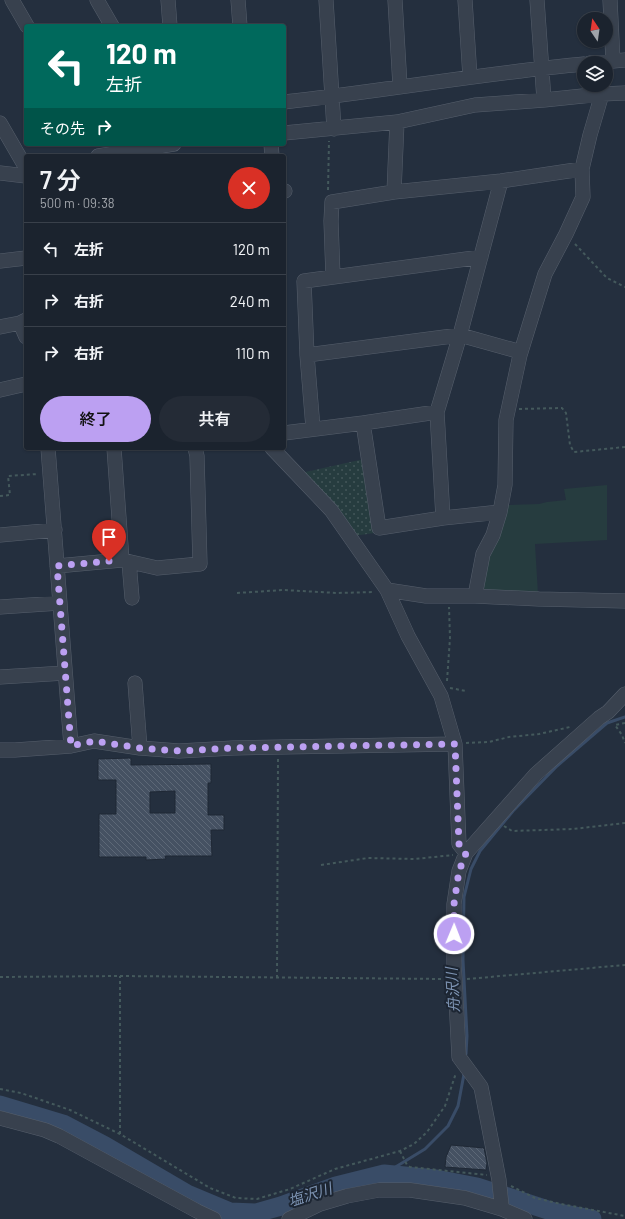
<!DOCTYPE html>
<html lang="ja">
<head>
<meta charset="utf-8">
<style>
	body { margin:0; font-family:Barlow,"Noto Sans JP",sans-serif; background:#242b36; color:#f1f3f6; height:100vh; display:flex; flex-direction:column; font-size:15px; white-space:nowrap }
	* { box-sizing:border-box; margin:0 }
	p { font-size:13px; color:#a0a4aa }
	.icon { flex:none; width:22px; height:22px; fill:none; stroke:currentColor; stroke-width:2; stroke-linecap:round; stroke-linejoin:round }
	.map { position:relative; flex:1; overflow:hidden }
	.drawer { position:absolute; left:24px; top:154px; width:262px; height:296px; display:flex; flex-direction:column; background:#1b232e; border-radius:4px; box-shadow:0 1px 3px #0004,0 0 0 1px #39404a }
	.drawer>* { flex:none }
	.banner { position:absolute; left:24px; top:24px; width:262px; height:122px; border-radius:4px; box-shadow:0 1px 3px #0004,0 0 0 1px #39404a; background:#00695c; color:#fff; overflow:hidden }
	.needle { width:26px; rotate:347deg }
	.controls { position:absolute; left:577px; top:12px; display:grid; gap:8px }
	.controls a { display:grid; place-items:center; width:36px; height:36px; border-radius:50%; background:#1b232e; box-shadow:0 1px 3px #0004,0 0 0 1px #39404a; font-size:20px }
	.pin { position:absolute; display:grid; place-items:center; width:34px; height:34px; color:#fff; margin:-41px -17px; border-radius:50% 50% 50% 0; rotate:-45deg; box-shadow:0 0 4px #0007 }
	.pin .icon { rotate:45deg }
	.me { position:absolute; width:44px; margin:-22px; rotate:1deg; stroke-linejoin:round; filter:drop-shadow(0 0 3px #0008) }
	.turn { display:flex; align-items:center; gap:14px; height:84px; padding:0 16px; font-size:18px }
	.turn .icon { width:52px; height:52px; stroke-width:2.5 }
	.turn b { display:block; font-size:28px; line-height:34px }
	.then { display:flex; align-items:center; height:38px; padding:0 16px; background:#0003; gap:8px; font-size:15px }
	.round { display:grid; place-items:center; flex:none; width:42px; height:42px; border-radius:21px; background:#242b36 }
	.headline { display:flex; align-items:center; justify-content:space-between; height:68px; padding:0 16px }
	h1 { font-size:24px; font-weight:600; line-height:30px }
	.primary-button { display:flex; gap:8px; margin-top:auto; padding:8px 16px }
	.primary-button a { flex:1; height:46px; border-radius:24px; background:#bca0f2; color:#111; font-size:16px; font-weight:600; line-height:46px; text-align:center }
	.primary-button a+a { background:#242b36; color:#f1f3f6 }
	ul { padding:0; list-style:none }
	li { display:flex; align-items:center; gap:12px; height:52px; padding:0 16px; border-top:1px solid #39404a }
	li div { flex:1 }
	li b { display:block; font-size:15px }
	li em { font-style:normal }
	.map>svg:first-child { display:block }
	.green { fill:#263c3f }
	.park { fill:url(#park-dots) }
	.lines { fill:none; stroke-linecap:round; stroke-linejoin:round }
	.stream { stroke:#394c67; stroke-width:3 }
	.river { stroke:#394c67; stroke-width:19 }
	.building { fill:url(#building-back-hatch); stroke:#1f2835; fill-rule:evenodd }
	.minor-casing { stroke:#565f6c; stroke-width:15 }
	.path { stroke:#44595c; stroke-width:2; stroke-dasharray:3 3; stroke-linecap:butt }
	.minor { stroke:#38414e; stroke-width:14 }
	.route { stroke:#bca0f2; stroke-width:7; stroke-dasharray:0 12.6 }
	.labels { text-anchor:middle; stroke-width:4; stroke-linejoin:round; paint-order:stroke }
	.water-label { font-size:15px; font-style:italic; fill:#7c92b1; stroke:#1d2633 }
</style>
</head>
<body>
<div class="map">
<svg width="625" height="1219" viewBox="0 0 625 1219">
	<defs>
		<pattern id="park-dots" width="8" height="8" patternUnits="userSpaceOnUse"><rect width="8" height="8" fill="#263c3f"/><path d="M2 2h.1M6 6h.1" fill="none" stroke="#435659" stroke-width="1.8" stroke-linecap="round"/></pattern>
		<pattern id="building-back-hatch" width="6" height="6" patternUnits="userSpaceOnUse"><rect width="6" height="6" fill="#455162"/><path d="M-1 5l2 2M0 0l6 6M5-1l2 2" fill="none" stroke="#5d6877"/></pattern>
	</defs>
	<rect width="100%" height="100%" fill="#242f3e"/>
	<path class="green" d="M607,485V540L535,544L538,594L486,592L482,585L488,558L507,505L539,504L547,502L566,500L564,489Z"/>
	<path class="park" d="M364,459L374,533L354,536L301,473Z"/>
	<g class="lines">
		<path class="stream" d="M466,1054L467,1036L463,960L464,897L471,869L480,851L513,811L557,766L607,723L625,717
			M384,1174L425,1149L448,1126L458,1106L464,1074"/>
		<path class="river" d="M0,1105L63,1124L105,1146L187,1194L230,1212L256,1213L281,1206L336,1186L384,1174L436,1179L477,1187L554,1212L592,1219"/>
	</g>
	<path class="building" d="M131,758V765L211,764V783H208V815H224V830H211L212,856H165L166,859L146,860V857H99V814H116V780H98V759ZM175,791V813H150V792Z
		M451,1145L484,1148L487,1163L486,1170L445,1167L446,1157Z"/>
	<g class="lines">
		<defs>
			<path id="minor" d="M12,0L27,26
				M97,0L112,26
				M168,0L170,26
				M238,0L240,26
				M326,0L334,129
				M395,0L400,86
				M465,0L470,77
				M537,0L544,100
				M610,0L613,61
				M590,63L625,60
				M284,102C384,91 484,73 584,64
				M0,123L26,168
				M284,133L397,122L475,105L544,100L602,94L625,93
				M271,144L272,156
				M98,156L174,144
				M0,173L26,176
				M284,191H285
				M394,192L397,122
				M0,261L26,258
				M333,277L331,221L332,202L394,192L501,181L582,169
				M20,323L26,337
				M0,327L20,323L26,320
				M307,355L460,335L521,352
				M0,390L26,384
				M363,423L379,528L443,518L500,512
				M313,428L307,355L304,281L481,257
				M284,433L363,423L437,412
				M48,448L71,746
				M272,448L331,510L387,590L408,636L441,696L455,744L459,844L466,853
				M443,518L437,412L460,335L501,181
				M0,535L55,530
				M122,560L157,568L200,564L197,456L195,448
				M129,562L132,598
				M57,566L122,560L114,448
				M387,590L426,596H475L539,599L625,601
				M475,596L483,554L493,535L500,512L505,485L506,420L520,355L545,274L566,234L583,197L582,169L590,135L602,94
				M0,607L60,603
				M0,677L65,673
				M135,683L140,748
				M0,750H15L71,746L94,741L140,748L179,751L233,748L455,744
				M0,1118L45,1130L59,1136L197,1211L214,1219
				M502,1209L499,1180L481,1087L459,1057L455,979L454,965V904L459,871L466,853L536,774L599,718L608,712L625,694
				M289,1219L320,1204L347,1196L379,1190H410L465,1198L502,1209L525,1219"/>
		</defs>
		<use href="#minor" class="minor-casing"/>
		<path class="path" d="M328,190L329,141
			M575,244L607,278L625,287
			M519,409L562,408L566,413L570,445L574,452L625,447
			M0,496L10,495L8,476L38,474
			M237,593L283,590L337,593L374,592
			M447,681L450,638L449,607
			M450,688L466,691
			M625,723L615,725L622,735L625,743
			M466,743L489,742L509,737L539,734L570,727
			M504,826L512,831L573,829L625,823
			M321,865L368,858L415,859L453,855
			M0,977L120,976L443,979
			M277,978L278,759
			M467,979L625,965
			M0,1089L21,1093L70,1110L120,1134L210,1188L236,1198L257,1199L290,1189L335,1169L400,1151L414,1144L427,1132L445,1106L456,1073
			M120,1134V976
			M400,1151L407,1165L410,1167L487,1175
			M511,1186L535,1198L561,1204L625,1216"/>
		<use href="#minor" class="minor"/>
	</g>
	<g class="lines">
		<path class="route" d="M109,561L57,566L71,746L94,741L140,748L179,751L233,748L455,744L459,844L466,853L459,871L454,904V934"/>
	</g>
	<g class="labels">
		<g class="water-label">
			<text transform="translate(453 990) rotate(-93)" y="5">舟沢川</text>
			<text transform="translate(310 1195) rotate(-18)" y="5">塩沢川</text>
		</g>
	</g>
</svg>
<div class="controls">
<a><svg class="needle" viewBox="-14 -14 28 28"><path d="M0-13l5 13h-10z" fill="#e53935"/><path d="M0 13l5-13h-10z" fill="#a0a4aa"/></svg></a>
<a><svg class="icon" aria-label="layers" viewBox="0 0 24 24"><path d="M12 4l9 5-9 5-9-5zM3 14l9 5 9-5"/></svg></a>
</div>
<div class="pin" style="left:109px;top:561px;background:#d93025"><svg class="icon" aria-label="arrive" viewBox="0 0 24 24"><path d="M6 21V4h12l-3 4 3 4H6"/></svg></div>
<svg class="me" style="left:454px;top:934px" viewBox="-20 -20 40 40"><circle r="17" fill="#bca0f2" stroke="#fff" stroke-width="3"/><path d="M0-11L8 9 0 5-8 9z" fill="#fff"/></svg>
<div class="banner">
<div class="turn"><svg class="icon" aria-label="left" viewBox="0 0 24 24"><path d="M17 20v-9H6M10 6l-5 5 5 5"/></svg><div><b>120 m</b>左折</div></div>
<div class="then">その先<svg class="icon" aria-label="right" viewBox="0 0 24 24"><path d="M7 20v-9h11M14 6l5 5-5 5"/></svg></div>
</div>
<section class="drawer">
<div class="headline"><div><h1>7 分</h1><p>500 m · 09:38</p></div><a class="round" style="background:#d93025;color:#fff"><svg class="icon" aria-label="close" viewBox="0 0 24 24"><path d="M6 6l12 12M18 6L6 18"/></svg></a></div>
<ul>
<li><svg class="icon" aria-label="left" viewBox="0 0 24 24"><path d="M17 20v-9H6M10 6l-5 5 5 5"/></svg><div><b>左折</b></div><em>120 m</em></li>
<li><svg class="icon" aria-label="right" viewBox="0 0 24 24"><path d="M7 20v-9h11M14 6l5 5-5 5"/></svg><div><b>右折</b></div><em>240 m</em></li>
<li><svg class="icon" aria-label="right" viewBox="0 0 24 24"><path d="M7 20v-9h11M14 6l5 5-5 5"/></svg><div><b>右折</b></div><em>110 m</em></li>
</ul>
<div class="primary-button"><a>終了</a><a>共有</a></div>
</section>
</div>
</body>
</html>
